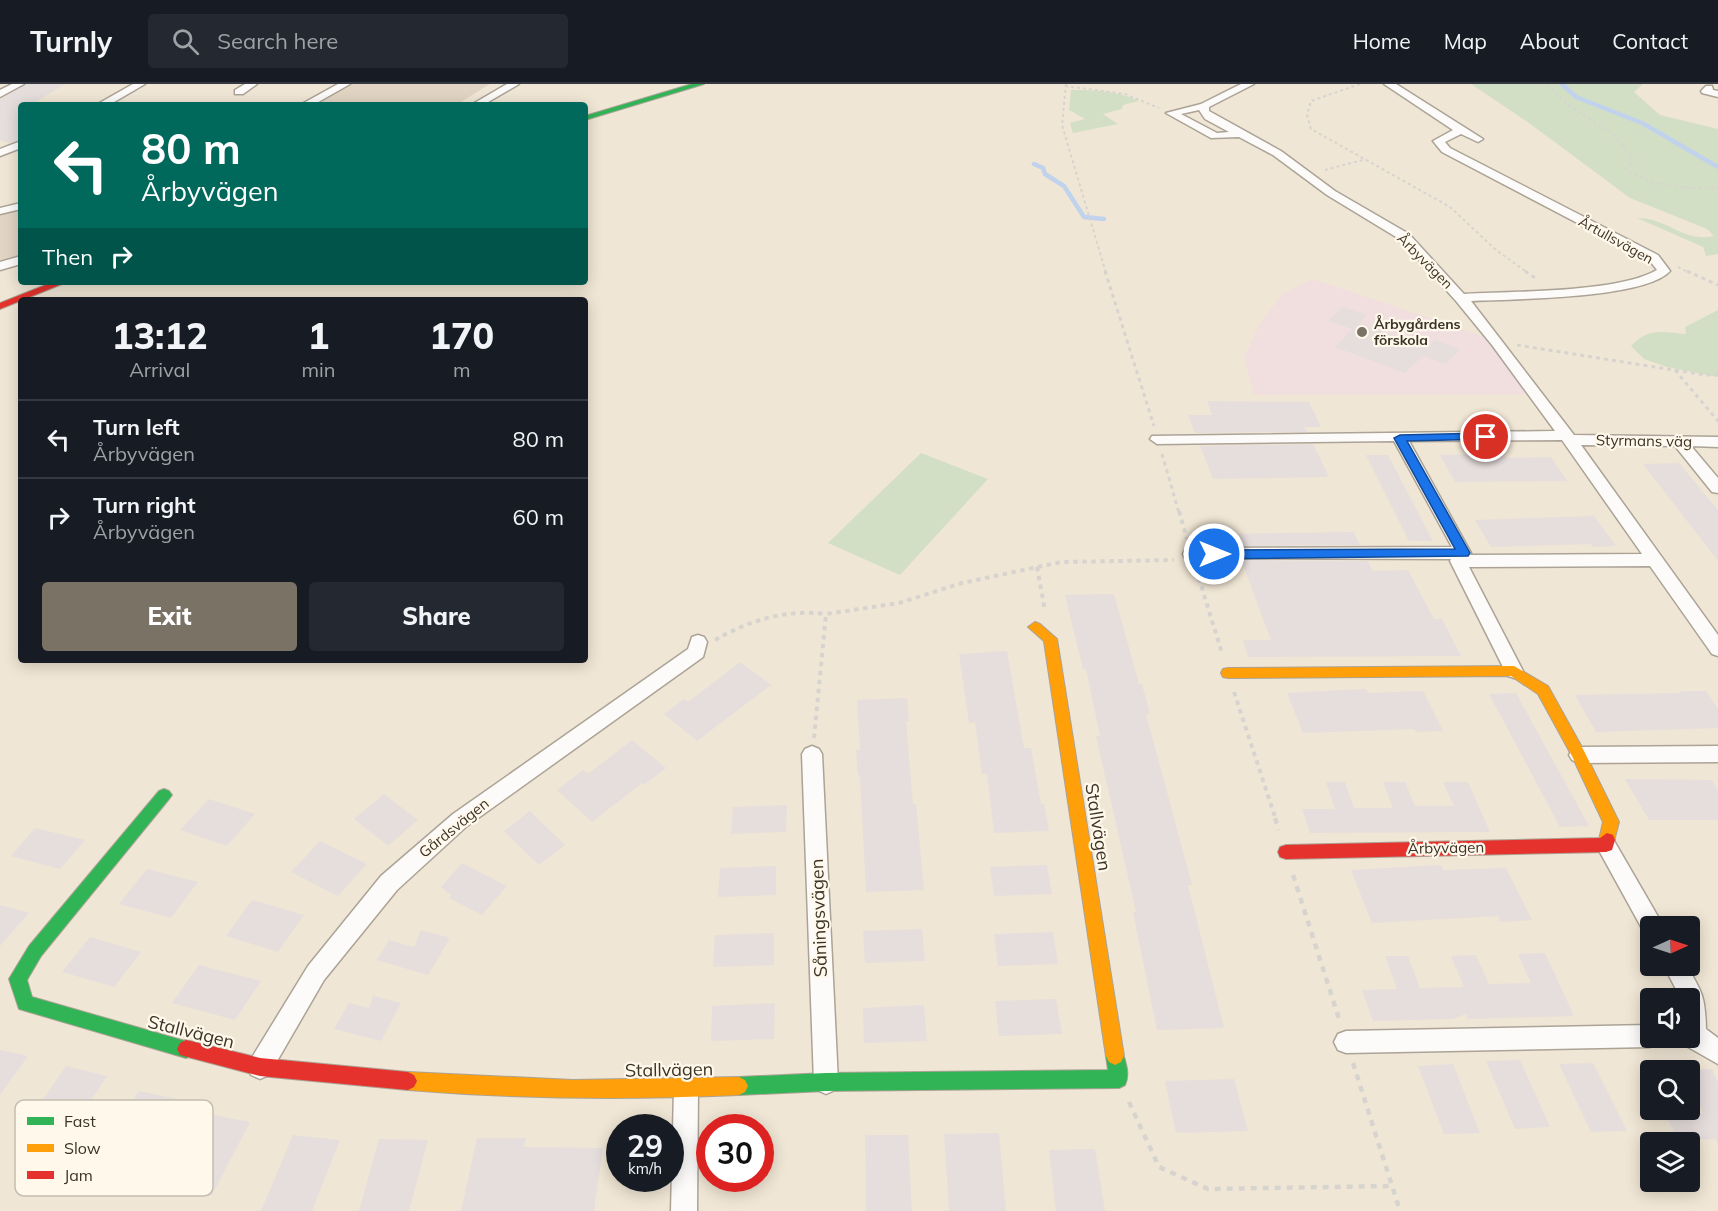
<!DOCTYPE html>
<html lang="en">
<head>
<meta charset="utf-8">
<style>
	body { margin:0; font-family:Mulish,sans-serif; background:#242831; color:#f1f3f6; height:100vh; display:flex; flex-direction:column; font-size:22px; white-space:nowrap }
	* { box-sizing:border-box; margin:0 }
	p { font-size:20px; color:#9ea1a6 }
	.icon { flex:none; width:33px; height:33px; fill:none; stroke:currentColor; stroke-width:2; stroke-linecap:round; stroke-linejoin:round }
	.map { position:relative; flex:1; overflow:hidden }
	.details { position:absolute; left:18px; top:213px; width:570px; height:366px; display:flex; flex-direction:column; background:#171b24; border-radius:6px; box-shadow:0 3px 15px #0003 }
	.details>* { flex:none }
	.top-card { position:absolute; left:18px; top:18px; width:570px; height:183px; border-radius:6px; box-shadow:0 3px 15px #0003; background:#00695c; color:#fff; overflow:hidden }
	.needle { width:39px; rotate:87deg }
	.controls { position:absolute; left:1640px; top:832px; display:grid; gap:12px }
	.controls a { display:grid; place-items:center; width:60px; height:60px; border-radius:6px; background:#171b24; box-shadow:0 3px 15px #0003; font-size:30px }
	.speed { position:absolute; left:606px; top:1030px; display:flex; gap:12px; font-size:30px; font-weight:700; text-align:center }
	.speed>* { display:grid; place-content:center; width:78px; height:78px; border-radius:50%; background:#171b24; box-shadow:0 3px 15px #0003; line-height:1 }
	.speed small { font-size:15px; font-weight:400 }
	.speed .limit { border:9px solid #d22; background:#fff; color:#111 }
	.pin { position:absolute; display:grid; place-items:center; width:51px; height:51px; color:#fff; margin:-26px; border:3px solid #fff; border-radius:50%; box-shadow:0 2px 6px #0007 }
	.me { position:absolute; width:66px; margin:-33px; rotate:90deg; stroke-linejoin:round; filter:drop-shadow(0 0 4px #0008) }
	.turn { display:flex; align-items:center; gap:21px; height:126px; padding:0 24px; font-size:27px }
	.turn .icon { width:78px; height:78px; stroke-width:2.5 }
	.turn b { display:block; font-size:42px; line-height:51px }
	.then { display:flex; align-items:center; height:57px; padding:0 24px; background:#0003; gap:12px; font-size:22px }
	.eta { display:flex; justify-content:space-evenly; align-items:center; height:102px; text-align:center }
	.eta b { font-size:36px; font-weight:800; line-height:42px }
	.primary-button { display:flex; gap:12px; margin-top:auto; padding:12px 24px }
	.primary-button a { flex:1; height:69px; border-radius:6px; background:#7a7264; color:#fff; font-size:24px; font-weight:800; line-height:69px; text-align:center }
	.primary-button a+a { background:#242831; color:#f1f3f6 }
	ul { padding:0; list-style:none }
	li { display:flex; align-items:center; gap:18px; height:78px; padding:0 24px; border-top:2px solid #363941 }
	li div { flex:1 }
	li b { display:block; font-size:22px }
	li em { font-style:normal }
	header { display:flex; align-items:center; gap:36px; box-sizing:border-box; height:84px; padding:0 30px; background:#171b24; border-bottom:2px solid #363941 }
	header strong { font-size:28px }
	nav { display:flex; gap:33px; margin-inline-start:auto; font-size:21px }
	.search { width:420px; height:54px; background:#242831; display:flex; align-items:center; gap:15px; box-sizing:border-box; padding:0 21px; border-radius:6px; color:#9ea1a6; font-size:22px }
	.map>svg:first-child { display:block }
	.industrial { fill:#e1d4c3 }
	.education { fill:#f1dfdf }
	.green { fill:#d3dfc5 }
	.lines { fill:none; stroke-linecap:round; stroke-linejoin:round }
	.stream { stroke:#c1d2ec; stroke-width:4.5 }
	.building { fill:#e6dedc }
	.street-casing { stroke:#aba396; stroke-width:3 }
	.fast-casing { stroke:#aba396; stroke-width:2 }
	.slow-casing { stroke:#aba396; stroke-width:2 }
	.jam-casing { stroke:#aba396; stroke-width:2 }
	.path-far3 { stroke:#d7d4cf; stroke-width:2; stroke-dasharray:3 3; stroke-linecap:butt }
	.path-far2 { stroke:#d7d4cf; stroke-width:3; stroke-dasharray:4 4; stroke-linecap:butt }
	.path-far1 { stroke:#d7d4cf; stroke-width:4; stroke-dasharray:4.5 4.5; stroke-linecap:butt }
	.path { stroke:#d7d4cf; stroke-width:4.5; stroke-dasharray:6 6; stroke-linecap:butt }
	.street { fill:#fdfbf9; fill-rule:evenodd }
	.fast { fill:#30b455; fill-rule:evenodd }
	.slow { fill:#ff9f0a; fill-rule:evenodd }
	.jam { fill:#e5322d; fill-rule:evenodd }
	.route { fill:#1a73e8; stroke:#114b97; stroke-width:1.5 }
	.poi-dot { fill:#7a7264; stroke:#fff8eb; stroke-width:2 }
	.labels { text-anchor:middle; stroke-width:4.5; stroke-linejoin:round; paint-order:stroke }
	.far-street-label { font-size:14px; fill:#3a3327; stroke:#fff8eb }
	.far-poi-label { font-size:14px; font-weight:bold; fill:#3a3327; stroke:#fff8eb; text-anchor:start }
	.street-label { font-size:15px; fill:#3a3327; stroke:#fff8eb }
	.near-street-label { font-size:18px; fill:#3a3327; stroke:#fff8eb }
	.key { fill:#fff8eb; stroke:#c4bdb0; stroke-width:1.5 }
	.key-label { font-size:16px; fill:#3a3327 }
</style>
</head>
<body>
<header>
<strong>Turnly</strong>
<div class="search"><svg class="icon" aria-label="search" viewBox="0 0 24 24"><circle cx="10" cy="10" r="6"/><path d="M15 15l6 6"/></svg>Search here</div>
<nav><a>Home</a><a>Map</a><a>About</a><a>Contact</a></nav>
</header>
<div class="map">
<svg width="1718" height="1127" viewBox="0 0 1718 1127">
	<rect width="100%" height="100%" fill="#f0e6d5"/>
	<path class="industrial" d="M345,0H490L456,21H305Z
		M21,122V175L0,181V127Z"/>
	<path class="education" d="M1313,195L1488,254L1527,310L1254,311L1244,274L1259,241L1283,209Z"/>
	<path class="green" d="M1471,0H1643L1634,8L1660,31L1718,45V170L1706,172L1703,163L1637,134C1668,134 1684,159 1714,152L1707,145L1630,114L1529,39Z
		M1071,6C1092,6 1119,7 1139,17L1123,21L1122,25L1103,30L1118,40L1073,49L1070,39L1085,35L1069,26Z
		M1718,226V293L1667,283L1644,275L1631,262C1648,243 1663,248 1686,250L1685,243Z
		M921,369L988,395L900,491L828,459Z"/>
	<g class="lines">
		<path class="stream" d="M1562,0L1576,13L1642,39L1718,83
			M1034,80L1043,84L1045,90L1064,102L1084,133L1104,135"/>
	</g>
	<path class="building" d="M26,0H65L31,21H21V55L8,59L0,56V15Z
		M1342,223L1367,231L1359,239L1427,263L1435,256L1460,265L1446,280L1423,272L1405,289L1335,263L1352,245L1328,237Z
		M1207,317L1309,318L1321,343H1304L1307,348L1195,349L1188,331H1212Z
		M1313,360L1329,393L1213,395L1200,362Z
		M1504,370L1506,374L1551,373L1567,397L1455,398L1440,371Z
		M1366,371H1388L1433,457H1409Z
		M1679,379L1718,426V477L1643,380Z
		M1594,432L1616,462L1592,463L1591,460L1491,463L1475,436Z
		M1354,448L1360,461L1235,462L1231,450Z
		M1241,476L1368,477L1373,487L1408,486L1434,535H1442L1461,572L1248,573L1243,556H1271Z
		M1114,510L1139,600H1142L1150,630H1146L1192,801H1188L1224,944L1157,946L1133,828H1136L1096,652H1100L1086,585H1083L1065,511Z
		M1007,567L1024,664H1031L1041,720H1044L1049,747L994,749L987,690H982L975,638L969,639L959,570Z
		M740,578L771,601L697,657L664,630L684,615L688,618Z
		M1366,605L1368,609L1423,607L1443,647L1416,648L1414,645L1303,649L1287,609Z
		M1679,607H1706L1718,625V644L1596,648L1575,611L1681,609Z
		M1516,609L1589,742L1560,743L1489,610Z
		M907,614L909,637H906L913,720H916L924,806L866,808L860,691H858L856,666H860L857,616Z
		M632,656L666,684L644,701L642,699L592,738L557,706L583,686L588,690Z
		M1625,695L1712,696L1718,706V736H1649Z
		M1326,698H1345L1354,724H1393L1383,698H1405L1415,722H1454L1443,698H1468L1490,748L1310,749L1302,725H1335Z
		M384,710L418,736L388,762L354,735Z
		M209,715L255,730L227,762L180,746Z
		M787,721L786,748L731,750L733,723Z
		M530,727L565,761L539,781L504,747Z
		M35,744L85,756L60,785L11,772Z
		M320,757L367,780L338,812L291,788Z
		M462,779L507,802L482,831L449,814L451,811L441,803Z
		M1047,781L1052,810L994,812L990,783Z
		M1441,781L1443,786L1506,784L1532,836L1501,838L1498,832L1372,839L1351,786Z
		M776,782V811L718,813L720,784Z
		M147,785L198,798L171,834L119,820Z
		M252,816L304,831L278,868L226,852Z
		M0,821L29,829L0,862Z
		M922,845L925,877L865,879L863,847Z
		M421,846L450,854L428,891L377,876L389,856L414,863Z
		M1053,848L1058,880L998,882L994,850Z
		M774,849V881L713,883L715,851Z
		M90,853L141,868L114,903L62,888Z
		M1545,869L1574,932L1468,935L1466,930L1453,935L1373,937L1362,906L1397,905L1385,872H1408L1420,904L1464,903L1451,872L1476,871L1489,900L1531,899L1518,870Z
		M199,881L261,897L235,936L172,919Z
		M373,912L401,919L381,957L334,945L349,919L369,924Z
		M1056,915L1062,950L999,952L995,917Z
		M775,919L774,955L711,957L712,922Z
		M924,921L927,957L864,959L863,924Z
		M0,966L28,972L0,1011Z
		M1520,976L1550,1043L1515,1045L1486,977Z
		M1593,979L1627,1047L1591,1048L1559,980Z
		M1453,980L1480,1049L1444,1050L1418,982Z
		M66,982L107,992L62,1060L19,1050Z
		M1712,985L1718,998V1060L1716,1055L1678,1056L1665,1029H1703L1689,1002V986Z
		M1234,995L1248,1047L1176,1049L1165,997Z
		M139,1007L181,1016L177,1024L250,1038L212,1111L166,1101L170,1095L94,1076Z
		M999,1049L1006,1127H949L944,1050Z
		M293,1051L340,1056L312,1127H261Z
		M865,1051H908L912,1127H866Z
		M477,1054H526L524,1063L603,1064L594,1127H461Z
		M379,1055L428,1056L409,1127H359Z
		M1095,1065L1105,1127H1056L1049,1066Z"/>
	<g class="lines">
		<defs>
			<path id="street" d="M12,0H24L0,13V6Z
				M133,0H145L109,21H96Z
				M245,0H257L243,10H235V6Z
				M338,0H350L313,21H300Z
				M507,0H519L483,21H471Z
				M1241,0H1254L1209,23V27L1281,67L1335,107L1409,150L1464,210C1513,207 1617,209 1657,186L1650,177L1442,68L1433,57L1453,46L1384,0H1396L1483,55L1478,58L1461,50L1445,58L1450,64L1658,171L1670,187C1645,215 1512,215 1471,217L1574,351L1718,353V363L1691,362L1718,394V409L1712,408L1675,362L1581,361L1718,551V572L1712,570L1650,482L1469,483L1523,587L1520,592L1514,594L1508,592L1505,587L1450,477L1451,475L1185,474L1183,470L1185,466L1191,464L1452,463L1394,357L1157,360L1150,355L1152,352L1555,347L1492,261L1456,217L1401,156L1327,111L1273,71L1239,53L1211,54L1166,29L1201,20ZM1199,26L1205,35L1229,48L1217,49L1181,30ZM1562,356L1642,470L1470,471L1471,469L1409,357Z
				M1706,2H1712L1713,6L1718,7V13L1702,9L1701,7Z
				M21,57V64L0,72V65Z
				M21,119V125L0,130V124Z
				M21,172V180L0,186V178Z
				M698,551L704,553L707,558L703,573L467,742L397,806L324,896L269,991L260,995L251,991L248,983L251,975L308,882L381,792L453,730L688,565L692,553Z
				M812,662L819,665L822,670L838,998L835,1006L826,1010L817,1006L814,998L802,670L805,665Z
				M1718,662V678L1579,679L1572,676L1569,671L1572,666L1579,663Z
				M1606,752L1613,755L1664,843H1650V852L1645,850L1596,761L1599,755Z
				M1664,882H1687C1703,910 1705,913 1706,945L1718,954V980L1681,959L1678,954H1689V915H1681Z
				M1650,941V954H1661L1658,960L1650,963L1346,969L1338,966L1334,958L1338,950L1346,947Z
				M686,993L695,996L698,1005L697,1127H671L674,1005L677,996Z"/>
			<path id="fast" d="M692,0H704L585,36V32Z
				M164,705L169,707L172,711L169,715L41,872L27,896L32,913L192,959L195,965L192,971L186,974L19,925L9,895L29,862L159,707Z
				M1115,963L1121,966C1126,976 1130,991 1125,1001L1119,1004L826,1007L739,1011L733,1008L730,1002L733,996L739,993L826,989L1108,986L1106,972L1109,966Z"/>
			<path id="slow" d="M1035,538L1040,540L1057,555L1124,972L1121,978L1115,981L1109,978L1106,972L1044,557L1028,543Z
				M1514,582L1548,602L1584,667L1619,738L1613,761L1607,763L1601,761L1599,756L1603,738L1572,672L1538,610L1511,592L1228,594L1223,593L1221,589L1223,585L1228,584Z
				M408,988L573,996L739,993L745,996L748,1002L745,1008L739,1011C628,1016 518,1015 408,1006L402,1003L399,997L402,991Z"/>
			<path id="jam" d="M53,198H67L0,225V219Z
				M1607,749L1613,751L1615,756L1612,766L1606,768L1286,775L1280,773L1278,768L1280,763L1286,761L1600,754Z
				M186,956L260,974L408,988L414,991L417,997L414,1003L408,1006L260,992L180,971L177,965L180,959Z"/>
		</defs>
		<use href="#street" class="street-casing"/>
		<use href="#fast" class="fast-casing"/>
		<use href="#slow" class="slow-casing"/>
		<use href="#jam" class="jam-casing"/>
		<path class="path-far3" d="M1066,0L1062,41L1106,189
			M1360,0L1311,17L1307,31L1311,45L1450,123L1496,166L1528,189
			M1547,0L1567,20L1612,49L1626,65L1633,77L1626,86C1655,103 1685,105 1718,104
			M1065,2L1125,10L1159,24
			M1325,86L1366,75
			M1678,183L1690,189"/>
		<path class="path-far2" d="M1105,187L1154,342
			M1525,187L1538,196
			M1687,187L1718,201
			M1517,261L1705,291H1718
			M1675,286L1718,337
			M1162,370L1179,429"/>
		<path class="path-far1" d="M1179,427L1187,455
			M1037,483L1045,527
			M1196,485L1222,569
			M715,556C750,536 786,525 826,530
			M1234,608L1276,736
			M814,654L826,530L899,519L962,499L1061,478L1174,476"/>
		<path class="path" d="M1275,734L1279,746
			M1293,791L1340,938
			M1353,979L1400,1127
			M1129,1018L1159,1083L1208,1105L1392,1102"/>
		<use href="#street" class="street"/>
		<use href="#fast" class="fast"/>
		<use href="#slow" class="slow"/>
		<use href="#jam" class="jam"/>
	</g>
	<path class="route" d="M1486,349L1492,353L1490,355L1407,357L1470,469L1468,472L1214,475L1208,470L1214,466L1455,465L1394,354L1400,351Z"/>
	<circle class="poi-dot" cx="1362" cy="248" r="6"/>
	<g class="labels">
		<g class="far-street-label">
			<text transform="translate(1616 156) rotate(29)" y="5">Årtullsvägen</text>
			<text transform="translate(1425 177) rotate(45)" y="5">Årbyvägen</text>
		</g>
		<g class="far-poi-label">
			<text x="1374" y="245">Årbygårdens<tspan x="1374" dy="16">förskola</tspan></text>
		</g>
		<g class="street-label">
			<text transform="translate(1644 357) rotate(1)" y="5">Styrmans väg</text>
			<text transform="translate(454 744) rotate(-39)" y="5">Gårdsvägen</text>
			<text transform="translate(1446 764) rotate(-1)" y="5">Årbyvägen</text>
		</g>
		<g class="near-street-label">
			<text transform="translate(1098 743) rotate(81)" y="6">Stallvägen</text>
			<text transform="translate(819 834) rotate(-92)" y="6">Såningsvägen</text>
			<text transform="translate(191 948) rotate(14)" y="6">Stallvägen</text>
			<text transform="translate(669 986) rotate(-1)" y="6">Stallvägen</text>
		</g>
	</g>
	<rect x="15" y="1016" width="198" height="96" rx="9" class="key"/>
	<rect x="27" y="1033" width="27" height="8" fill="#30b455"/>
	<rect x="27" y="1060" width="27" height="8" fill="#ff9f0a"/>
	<rect x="27" y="1087" width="27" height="8" fill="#e5322d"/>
	<g class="key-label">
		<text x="64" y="1043">Fast</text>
		<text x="64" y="1070">Slow</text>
		<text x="64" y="1097">Jam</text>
	</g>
</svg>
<div class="controls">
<a><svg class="needle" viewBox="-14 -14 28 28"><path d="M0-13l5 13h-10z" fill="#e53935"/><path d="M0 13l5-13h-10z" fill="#9ea1a6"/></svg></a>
<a><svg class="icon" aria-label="sound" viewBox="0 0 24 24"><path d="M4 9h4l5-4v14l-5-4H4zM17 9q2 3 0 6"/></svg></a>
<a><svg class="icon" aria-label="search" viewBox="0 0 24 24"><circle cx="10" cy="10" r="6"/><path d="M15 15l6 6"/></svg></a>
<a><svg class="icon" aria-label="layers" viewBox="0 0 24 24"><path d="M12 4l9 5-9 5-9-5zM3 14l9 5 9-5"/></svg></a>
</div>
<div class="speed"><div>29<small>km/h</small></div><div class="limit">30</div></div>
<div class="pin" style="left:1486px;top:353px;background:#d93025"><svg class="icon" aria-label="arrive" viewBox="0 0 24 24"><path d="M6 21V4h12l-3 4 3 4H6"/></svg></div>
<svg class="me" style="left:1214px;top:470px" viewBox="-20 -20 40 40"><circle r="17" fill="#1a73e8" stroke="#fff" stroke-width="3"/><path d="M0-11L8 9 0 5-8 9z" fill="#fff"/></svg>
<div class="top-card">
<div class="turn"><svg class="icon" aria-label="left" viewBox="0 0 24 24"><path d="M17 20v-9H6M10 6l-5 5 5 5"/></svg><div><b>80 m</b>Årbyvägen</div></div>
<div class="then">Then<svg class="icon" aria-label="right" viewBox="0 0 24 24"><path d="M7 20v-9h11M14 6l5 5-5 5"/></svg></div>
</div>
<section class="details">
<div class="eta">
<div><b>13:12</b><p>Arrival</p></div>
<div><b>1</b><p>min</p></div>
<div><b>170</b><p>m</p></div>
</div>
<ul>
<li><svg class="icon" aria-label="left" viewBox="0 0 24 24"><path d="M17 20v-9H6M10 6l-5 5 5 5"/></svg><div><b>Turn left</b><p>Årbyvägen</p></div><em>80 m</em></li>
<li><svg class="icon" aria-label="right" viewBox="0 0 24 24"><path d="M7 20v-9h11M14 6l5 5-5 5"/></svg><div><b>Turn right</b><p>Årbyvägen</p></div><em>60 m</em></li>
</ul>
<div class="primary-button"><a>Exit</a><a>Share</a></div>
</section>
</div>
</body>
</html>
